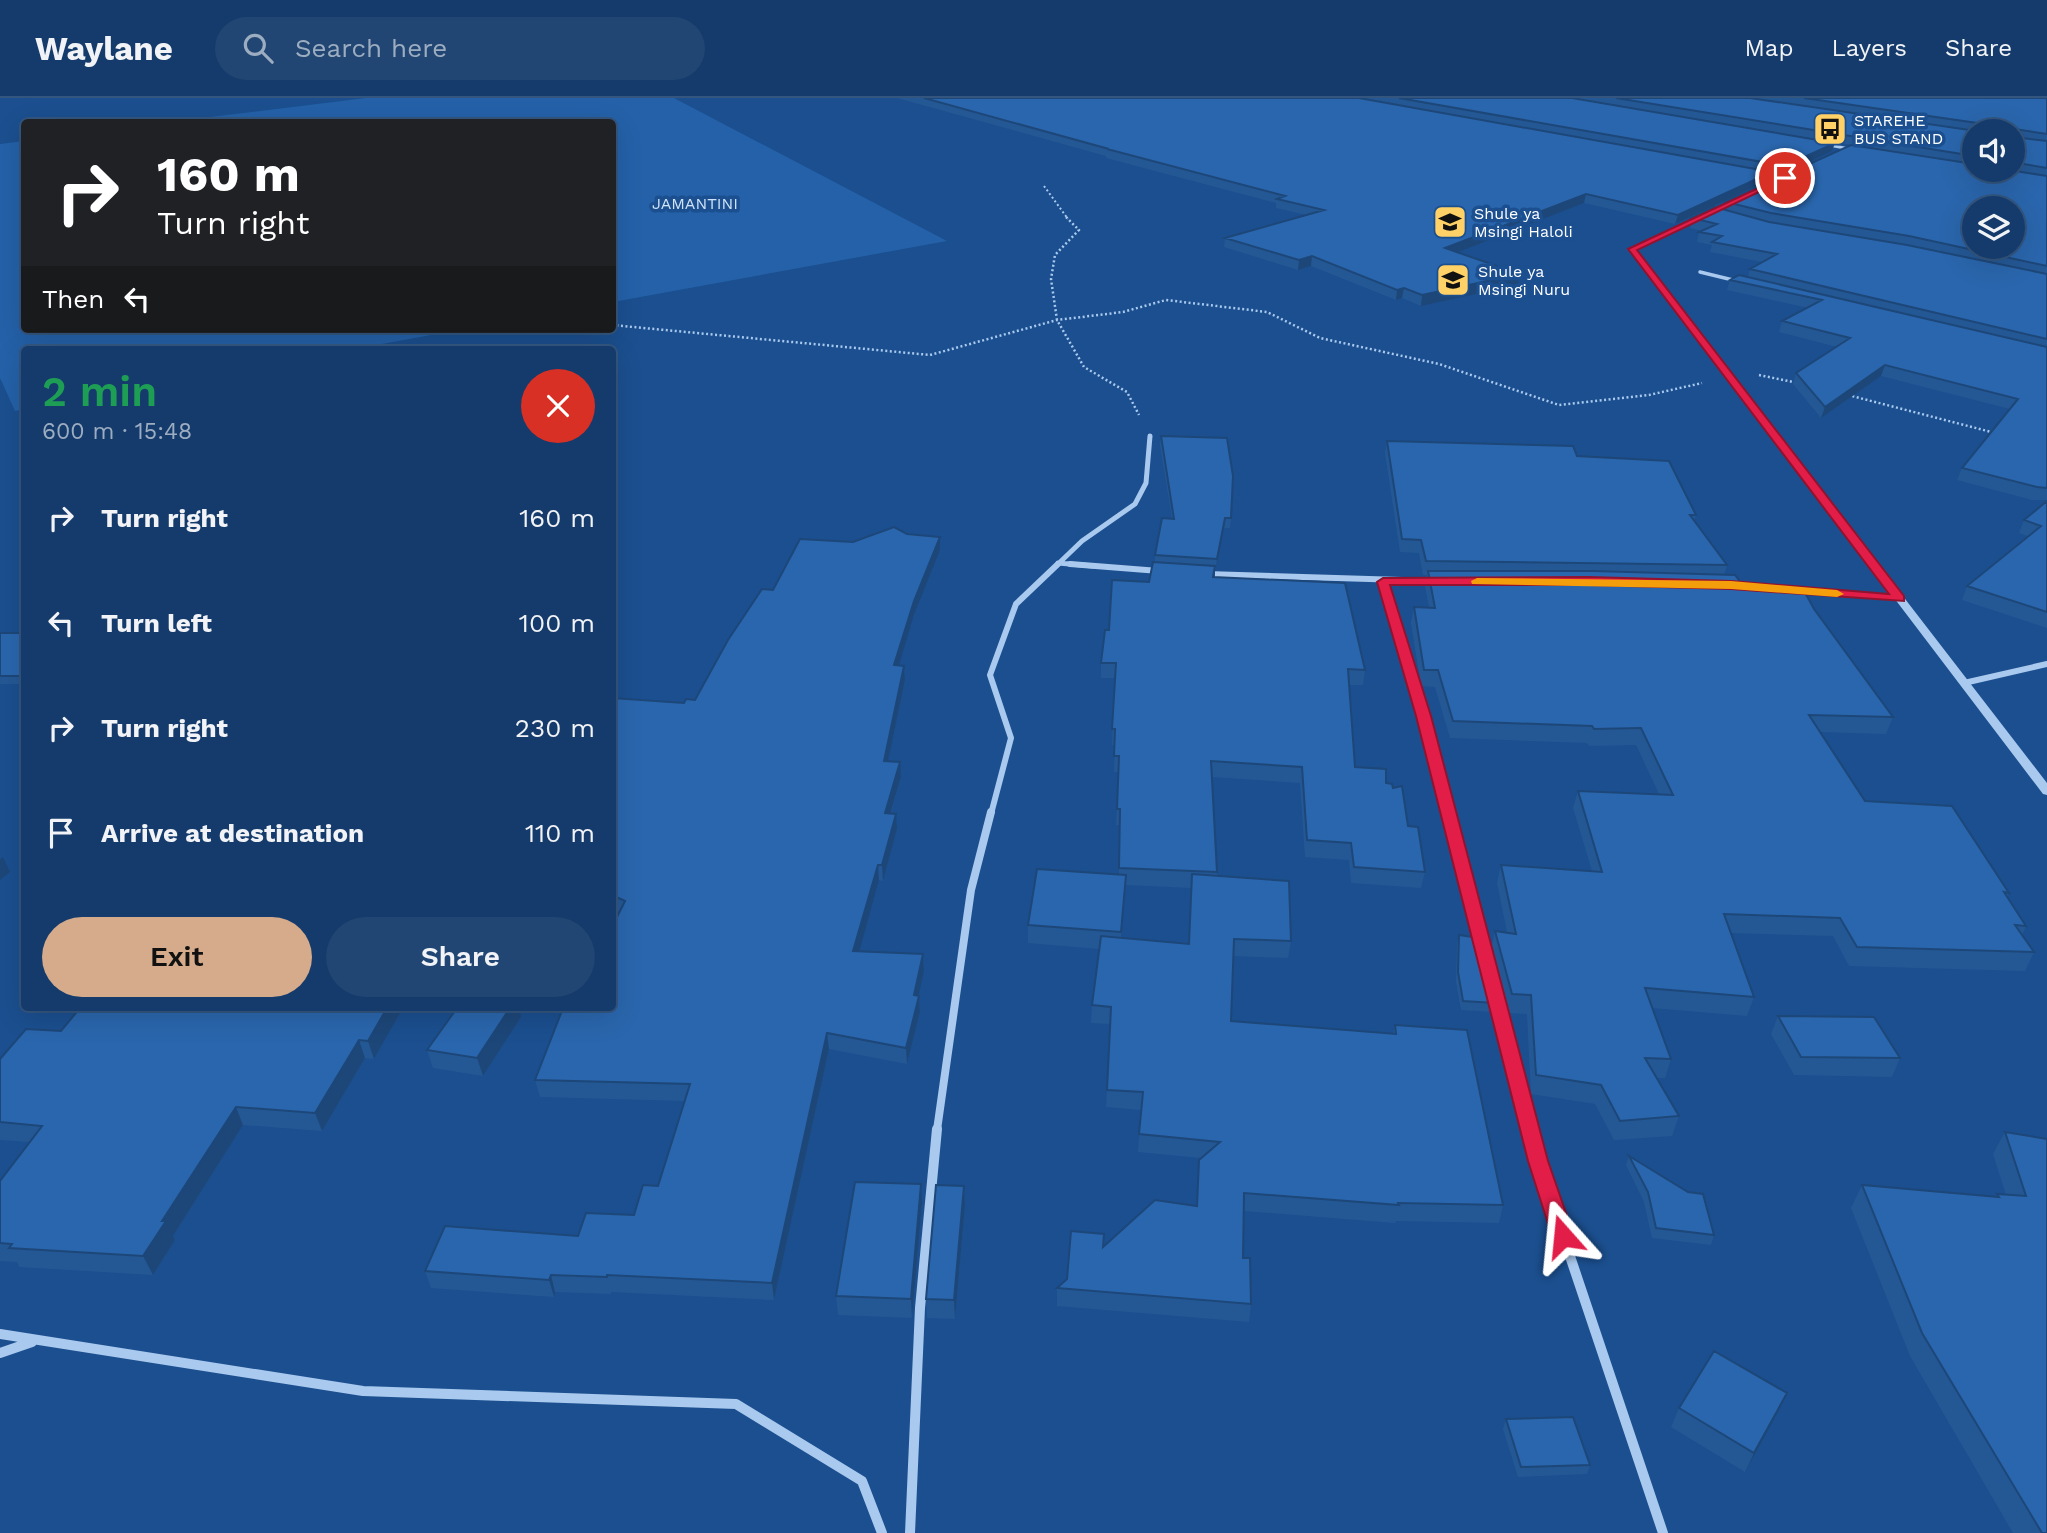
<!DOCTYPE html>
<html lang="en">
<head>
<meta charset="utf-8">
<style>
	body { margin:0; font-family:"Work Sans",sans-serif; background:#214673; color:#f1f3f6; height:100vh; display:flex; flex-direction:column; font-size:26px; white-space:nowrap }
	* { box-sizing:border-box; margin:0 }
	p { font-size:23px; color:#9dadc1 }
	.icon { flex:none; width:38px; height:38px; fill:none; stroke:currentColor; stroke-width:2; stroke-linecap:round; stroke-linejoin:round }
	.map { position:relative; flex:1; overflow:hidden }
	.drawer { position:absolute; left:21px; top:248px; width:595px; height:665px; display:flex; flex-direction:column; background:#143b6b; border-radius:7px; box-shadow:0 7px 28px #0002,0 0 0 2px #33557e }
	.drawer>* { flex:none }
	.hud { position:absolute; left:21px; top:21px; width:595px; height:214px; border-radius:7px; box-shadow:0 7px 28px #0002,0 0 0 2px #33557e; background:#202124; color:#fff; overflow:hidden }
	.tools { position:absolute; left:1962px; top:21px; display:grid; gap:14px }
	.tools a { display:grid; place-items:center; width:63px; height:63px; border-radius:50%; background:#143b6b; box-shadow:0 7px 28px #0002,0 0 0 2px #33557e; font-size:35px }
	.pin { position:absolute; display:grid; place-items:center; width:60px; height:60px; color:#fff; margin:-30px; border:4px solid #fff; border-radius:50%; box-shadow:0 2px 7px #0007 }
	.me { position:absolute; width:77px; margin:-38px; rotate:342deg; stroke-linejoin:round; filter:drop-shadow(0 0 5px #0008) }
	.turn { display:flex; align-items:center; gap:24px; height:147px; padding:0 21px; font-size:32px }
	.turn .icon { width:91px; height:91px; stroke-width:2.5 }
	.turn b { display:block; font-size:49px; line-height:60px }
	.then { display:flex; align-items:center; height:66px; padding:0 21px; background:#0003; gap:14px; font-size:26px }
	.round { display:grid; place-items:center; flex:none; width:74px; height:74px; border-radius:37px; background:#214673 }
	.head { display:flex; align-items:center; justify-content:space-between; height:119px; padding:0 21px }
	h1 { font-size:42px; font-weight:600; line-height:52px; color:#1e9e55 }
	.action { display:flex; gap:14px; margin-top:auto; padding:14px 21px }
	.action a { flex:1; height:80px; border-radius:42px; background:#d6ab8b; color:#111; font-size:28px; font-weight:600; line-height:80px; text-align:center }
	.action a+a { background:#214673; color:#f1f3f6 }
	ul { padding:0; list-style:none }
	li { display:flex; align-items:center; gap:21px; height:105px; padding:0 21px }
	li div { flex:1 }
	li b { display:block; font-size:26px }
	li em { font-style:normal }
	header { display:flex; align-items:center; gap:42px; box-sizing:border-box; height:98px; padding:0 35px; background:#143b6b; border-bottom:2px solid #33557e }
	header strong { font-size:33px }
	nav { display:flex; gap:38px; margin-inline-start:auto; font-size:24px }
	.search { width:490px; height:63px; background:#214673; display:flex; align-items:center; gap:18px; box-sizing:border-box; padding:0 24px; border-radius:38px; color:#9dadc1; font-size:26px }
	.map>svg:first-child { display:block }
	.green { fill:#2461a8 }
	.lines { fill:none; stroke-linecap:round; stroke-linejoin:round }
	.path-far1 { stroke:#a9c9ee; stroke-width:2; stroke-dasharray:2 2.5; stroke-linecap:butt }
	.path { stroke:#a9c9ee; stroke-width:2.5; stroke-dasharray:2 2.5; stroke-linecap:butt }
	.minor-far5 { stroke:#a9c9ee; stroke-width:2.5 }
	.minor-far4 { stroke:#a9c9ee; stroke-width:3.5 }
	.minor-far3 { stroke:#a9c9ee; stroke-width:5 }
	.minor-far2 { stroke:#a9c9ee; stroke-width:6 }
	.minor-far1 { stroke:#a9c9ee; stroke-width:8 }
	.minor { stroke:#a9c9ee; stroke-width:10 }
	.tertiary { fill:#a9c9ee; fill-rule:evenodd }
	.wall { fill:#245895; fill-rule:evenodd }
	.shaded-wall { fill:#1d4779 }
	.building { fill:#2a66ad; stroke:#1d4779; stroke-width:2; fill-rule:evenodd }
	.route { fill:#e11d48; stroke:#92132f; stroke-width:2 }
	.slow { fill:#f59e0b }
	.labels { text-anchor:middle; stroke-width:7; stroke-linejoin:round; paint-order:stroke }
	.far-poi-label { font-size:16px; fill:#fff; stroke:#1b4f8f; text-anchor:start }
	.far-park-label { font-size:16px; fill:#cfe3fa; stroke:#1b4f8f }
</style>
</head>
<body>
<header>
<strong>Waylane</strong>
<div class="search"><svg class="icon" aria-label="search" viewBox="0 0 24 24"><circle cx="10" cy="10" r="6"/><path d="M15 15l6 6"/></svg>Search here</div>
<nav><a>Map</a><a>Layers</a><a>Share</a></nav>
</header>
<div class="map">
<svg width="2047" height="1435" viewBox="0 0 2047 1435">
	<rect width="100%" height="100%" fill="#1b4f8f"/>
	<path class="green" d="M366,0H674L947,143L613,204L612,24H169Z
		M24,43V231H464L349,252H24V311L15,313L0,280V46Z"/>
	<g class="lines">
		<path class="path-far1" d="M1044,88L1068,121"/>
		<path class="path" d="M1066,119L1079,132L1055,157L1051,181L1057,222L1084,269L1127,294L1139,317
			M612,227L930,257L1057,222L1123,214L1166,202L1267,214L1320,240L1439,266L1559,307L1649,297L1702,285
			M1759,277L1798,285
			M1848,297L1995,335"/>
		<path class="minor-far5" d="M1762,77L1785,81"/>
		<path class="minor-far4" d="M1700,174L1737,183"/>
		<path class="minor-far3" d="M1058,465L1093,468
			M1056,468L1082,443L1135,406L1146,385L1150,338"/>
		<path class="minor-far2" d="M1070,466L1159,473
			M1206,476L1435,483
			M1383,483L1424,618L1449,716
			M1797,492L1900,500
			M1964,585L2047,566
			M991,716L1011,640L990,577L1016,506L1058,466"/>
		<path class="minor-far1" d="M1449,714L1530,1032
			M937,1032L971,792L991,714"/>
		<path class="minor" d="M1530,1031L1538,1063L1663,1435
			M0,1236L363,1293L736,1306L862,1383L882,1435
			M0,1255L32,1244
			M910,1435L920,1210L937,1031"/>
		<path class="tertiary" d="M1817,43L1847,49L1850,51L1838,57L1836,54L1842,51L1815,46Z
			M1737,101L1742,102L1636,152L2047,685V697L2043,696L1629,151Z"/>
	</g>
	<path class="wall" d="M897,0H2047V402H2032L1957,382L1962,370L2010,311L1881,278L1821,320L1793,286L1796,275L1837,249L1779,234L1782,223L1808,210L1727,192L1730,182L1748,179L1750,171L1762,164L1710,154L1712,147L1697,144L1699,134L1702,133L1690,130L1692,120L1724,112L1726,104L1858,48L1701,22L1832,53L1782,77L1772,75L1770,82L1675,126L1584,105L1457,154L1518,187L1421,208L1402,200L1396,202L1311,168L1298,172L1224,149L1225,140L1306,117L1276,110V105L1106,60V58ZM1974,33H2012V72H1974Z
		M1161,338L1231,420L1230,430H1224L1216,471H1215V479L1365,572L1363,587H1349L1355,669L1386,685L1408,728L1425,774L1421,790L1351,785L1349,762L1305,759L1300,685L1212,679L1217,777L1291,843L1288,860L1234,858L1231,923L1393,936L1395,927L1503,1107L1499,1125L1396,1123L1395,1125L1244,1113L1243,1160L1251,1206L1249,1224L1057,1208V1190L1103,1149L1196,1108L1199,1062L1201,1060L1138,1054L1141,1012L1106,1009L1110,926L1091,925L1092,907L1099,851L1028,845V827L1119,777V727H1116L1119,674H1114L1115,647H1112L1115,580H1101V565L1109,532L1149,484L1155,464V457L1172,420L1160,347ZM1126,787L1191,790L1189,845L1121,840Z
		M1387,343L1577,358L1696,417L1694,423L1727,467L1724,477L1742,486L1814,511L1893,619L1886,636L1820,634L1865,703L2009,795L2007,799L2026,828L2022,837L2034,854L2025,873L1849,868L1833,838L1731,835L1754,899L1747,918L1652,910L1671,961L1665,980H1656L1679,1018L1672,1038L1614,1042L1595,1006L1531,996L1527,916L1507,915L1491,851L1495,833L1507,834L1497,785L1501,767L1592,773L1573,710L1578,693L1659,696L1636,647L1589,648L1587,645L1450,640L1435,589L1421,588L1411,525L1414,509H1429L1425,489L1427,477H1423L1419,455L1400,454L1385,355Z
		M2047,403V530L1962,502L1967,488L2028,438L2019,435L2024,422Z
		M940,452L914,517L899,567L904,568L905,582L888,663L901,679L891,715L897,731L883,783L879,782L859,853L923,856L924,873L918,898H919L920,914L907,966L829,951L774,1202L611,1194V1196L555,1194L554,1199L431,1190L425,1173L578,1138L634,1117L658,1088L684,1003L540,999L535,982L612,910L619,814L612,811V600L684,605L695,602L773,492Z
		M0,535H24V586H0Z
		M1459,837L1495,905L1493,914L1461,912L1456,884L1457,846Z
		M80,910H403L374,961L365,960L322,1033L243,1027L173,1138L175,1142L153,1177L19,1169L17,1164L0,1163V1083L29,1044L0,1042V961L61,933Z
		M1778,918L1900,960L1892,979L1794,977L1771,936Z
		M521,919L483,978L433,970L427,952Z
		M2005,1034L2047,1041V1435H2013L1910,1258L1851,1110L1862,1087L1996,1099L1997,1096L2006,1097L1993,1056Z
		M1629,1058L1714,1137L1711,1147L1652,1140L1644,1104L1626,1067Z
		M964,1088L965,1107L955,1221L927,1220L926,1201Z
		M922,1105L912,1220L838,1217L836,1198Z
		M1679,1310L1778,1314L1745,1374L1671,1329Z
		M1506,1321L1590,1367L1587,1376L1518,1379L1503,1331Z"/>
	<path class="shaded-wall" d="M1835,45L1832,53L1782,77L1785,68Z
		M1772,74L1770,82L1675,126L1678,117Z
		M1586,96L1584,105L1443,160L1445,150Z
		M1312,158L1311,168L1298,172L1299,162Z
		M1520,176L1518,187L1421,208L1422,197Z
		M1404,190L1402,200L1396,202L1397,192Z
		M1885,267L1881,278L1821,320L1825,309Z
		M1225,420L1224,430L1216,471L1217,461Z
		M940,439V452L914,517L895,581L894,567L914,503Z
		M904,568L905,582L885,678L884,663Z
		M900,664L901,679L886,730L885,715Z
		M896,716L897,731L883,783L882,767Z
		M3,759L10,774L0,782V761Z
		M878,767L879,782L855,869L853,853Z
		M923,856L924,873L915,914L914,897Z
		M919,898L920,914L907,966L906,950Z
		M387,910H403L374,961L368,943Z
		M510,910H519L521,919L483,978L477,960Z
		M827,935L829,951L774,1202L772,1185Z
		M359,942L365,960L322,1033L315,1015Z
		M236,1009L243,1027L173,1138L175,1142L153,1177L143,1158L162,1123Z
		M921,1086L922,1105L912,1220L911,1201Z
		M964,1088L965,1107L955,1221L954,1202Z
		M551,1177L555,1194L554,1199L549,1182Z
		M1787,1295L1778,1314L1745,1374L1754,1355Z"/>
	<path class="building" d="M924,0H1359L1772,74L1678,117L1586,96L1445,150L1520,176L1422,197L1404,190L1397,192L1312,158L1299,162L1225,140L1324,112L1277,101L1285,98L1107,51H1109Z
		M1399,0H1572L1835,45L1785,68Z
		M1616,0H1750L1976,33L1980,30L1977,25L1804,0H2047V36L2015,31L2012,34L1974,33V58Z
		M2012,37L2014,39L2047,43V70L2012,64Z
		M1851,47L1974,66V72H2009L2047,78V168L1909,138L1771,115L1726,104ZM1974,110H2012V149H1974Z
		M1715,109L1769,124L1907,147L2047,176V241L1750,171L1777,156L1712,144L1722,138L1699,134L1717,126L1692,120Z
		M1739,177L2047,249V390L2037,389L1962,370L2018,301L1885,267L1825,309L1796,275L1850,240L1782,223L1822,202L1730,182Z
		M1161,338L1227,340L1233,378L1231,420H1225L1217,461L1155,457L1162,420L1174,421Z
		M1387,343L1573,348L1577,358L1669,363L1696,417H1690L1727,467L1426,463L1421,442L1402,441Z
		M2047,403V514L1967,488L2041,428L2024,422Z
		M894,429L907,436L940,439L914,503L894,567L904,568L884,663L900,664L885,715L896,716L882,767H878L853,853L923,856L914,897L919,898L906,950L827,935L772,1185L607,1177V1179L551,1177L549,1182L425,1173L445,1128L578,1138L586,1115L634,1117L643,1087L658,1088L690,986L535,982L563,910H612V829L625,803L612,797V600L684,605L686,601L695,602L728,542L762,491L773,492L800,441L853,444Z
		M1153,464L1215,468L1213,479L1345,485L1365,572L1348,571L1355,669L1386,671V685L1392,686L1393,690L1402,688L1408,728L1418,729L1425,774L1354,769L1351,745L1307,742L1302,669L1211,663L1217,774L1119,770L1120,711H1117L1119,658H1114L1115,631H1112L1116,565H1101L1105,532H1109L1112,482L1149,484Z
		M1428,473H1593L1735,477L1742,486L1802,489L1814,511L1893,619L1809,617L1865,703L1952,708L2009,795L2004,794L2026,828L2015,827L2034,854L1857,849L1840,820L1724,816L1754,899L1645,890L1671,961L1645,960L1679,1018L1620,1023L1601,987L1536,977L1531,897L1512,896L1495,833L1516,836L1501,767L1602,774L1578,693L1673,697L1641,630L1594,631L1592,628L1453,623L1438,572H1424L1414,509L1435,510Z
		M0,535H24V576L22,578H0Z
		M1037,771L1126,777L1121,834L1028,827Z
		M1192,776L1289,783L1291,843L1234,841L1231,923L1396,936L1395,927L1467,932L1503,1107L1398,1105L1399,1107L1244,1095L1243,1160H1250L1251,1206L1057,1190L1067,1181L1071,1133L1104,1136L1103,1149L1155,1102L1197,1108L1199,1062L1220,1044L1139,1036L1143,994L1107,992L1111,909L1092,907L1101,838L1189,846Z
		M1459,837L1479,840L1495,905L1463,903L1458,874Z
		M80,910H387L368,943L359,942L315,1015L236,1009L162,1123H166L143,1158L9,1150L12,1146L0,1145V1083L42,1028L0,1024V961L26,931L61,933Z
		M457,910H510L477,960L427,952Z
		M1778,918L1874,919L1900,960L1801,959Z
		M2005,1034L2047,1041V1435H2042L1922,1235L1862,1087L1999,1099L1997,1096L2026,1098Z
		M1629,1058L1688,1094L1703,1096L1714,1137L1656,1130L1648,1094Z
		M855,1084L921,1086L911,1201L836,1198Z
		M936,1087L964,1088L954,1202L926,1201Z
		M1714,1253L1787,1295L1754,1355L1679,1310Z
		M1573,1319L1590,1367L1521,1369L1506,1321Z"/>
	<path class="route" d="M1782,79L1788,80L1637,152L1904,498V503L1731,491L1589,487H1390L1431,618L1548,1063L1574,1138L1570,1144L1563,1146L1555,1144L1552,1138L1528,1063L1416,618L1377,484L1383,480L1589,479L1731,483L1889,496L1628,151Z"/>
	<path class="slow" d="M1477,480L1731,483L1837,492L1844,496L1837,499L1731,491L1472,486L1471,483Z"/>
	<defs>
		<symbol id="bus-square" viewBox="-11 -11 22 22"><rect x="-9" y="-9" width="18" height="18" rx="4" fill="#ffd166" stroke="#1b4f8f"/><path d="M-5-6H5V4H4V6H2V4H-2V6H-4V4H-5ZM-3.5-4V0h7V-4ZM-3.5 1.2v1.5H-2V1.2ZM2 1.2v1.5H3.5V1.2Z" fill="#111"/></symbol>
		<symbol id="school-square" viewBox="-11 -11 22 22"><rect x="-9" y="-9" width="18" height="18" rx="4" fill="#ffd166" stroke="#1b4f8f"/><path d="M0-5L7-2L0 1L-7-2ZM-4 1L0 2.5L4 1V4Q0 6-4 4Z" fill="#111"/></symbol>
	</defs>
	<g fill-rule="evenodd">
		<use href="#bus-square" x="1811" y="12" width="38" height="38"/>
		<use href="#school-square" x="1431" y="105" width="38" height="38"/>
		<use href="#school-square" x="1434" y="163" width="38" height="38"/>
	</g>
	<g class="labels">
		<g class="far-poi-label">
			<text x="1854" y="28">STAREHE<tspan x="1854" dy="18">BUS STAND</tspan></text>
			<text x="1474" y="121">Shule ya<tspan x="1474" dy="18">Msingi Haloli</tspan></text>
			<text x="1478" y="179">Shule ya<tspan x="1478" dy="18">Msingi Nuru</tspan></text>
		</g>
		<g class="far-park-label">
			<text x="695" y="111">JAMANTINI</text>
		</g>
	</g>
</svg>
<div class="tools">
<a><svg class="icon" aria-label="sound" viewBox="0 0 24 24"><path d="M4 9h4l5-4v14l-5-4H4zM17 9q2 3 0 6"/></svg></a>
<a><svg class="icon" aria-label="layers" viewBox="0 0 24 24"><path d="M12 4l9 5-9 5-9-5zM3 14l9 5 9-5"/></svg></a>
</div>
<div class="pin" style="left:1785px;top:80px;background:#d93025"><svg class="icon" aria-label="arrive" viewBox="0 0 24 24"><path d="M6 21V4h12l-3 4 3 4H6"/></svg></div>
<svg class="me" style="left:1563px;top:1138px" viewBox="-20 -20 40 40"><path d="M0-17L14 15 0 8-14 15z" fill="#e11d48" stroke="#fff" stroke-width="4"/></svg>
<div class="hud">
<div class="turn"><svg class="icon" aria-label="right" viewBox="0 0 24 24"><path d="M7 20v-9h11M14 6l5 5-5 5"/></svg><div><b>160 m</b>Turn right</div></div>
<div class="then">Then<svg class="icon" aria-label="left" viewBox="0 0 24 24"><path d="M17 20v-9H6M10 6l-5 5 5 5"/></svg></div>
</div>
<section class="drawer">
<div class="head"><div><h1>2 min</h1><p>600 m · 15:48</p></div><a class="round" style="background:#d93025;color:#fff"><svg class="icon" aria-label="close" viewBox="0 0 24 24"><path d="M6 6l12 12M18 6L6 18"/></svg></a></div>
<ul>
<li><svg class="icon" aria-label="right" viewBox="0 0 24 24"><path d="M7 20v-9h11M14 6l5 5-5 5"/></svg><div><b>Turn right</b></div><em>160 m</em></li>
<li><svg class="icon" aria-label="left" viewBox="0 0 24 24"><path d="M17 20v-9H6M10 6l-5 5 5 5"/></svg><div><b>Turn left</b></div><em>100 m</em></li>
<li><svg class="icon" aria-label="right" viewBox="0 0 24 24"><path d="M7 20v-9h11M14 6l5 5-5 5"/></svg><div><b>Turn right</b></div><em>230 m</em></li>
<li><svg class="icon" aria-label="arrive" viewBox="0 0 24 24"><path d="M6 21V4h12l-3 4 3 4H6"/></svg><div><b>Arrive at destination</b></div><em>110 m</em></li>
</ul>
<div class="action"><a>Exit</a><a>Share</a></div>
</section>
</div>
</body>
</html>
